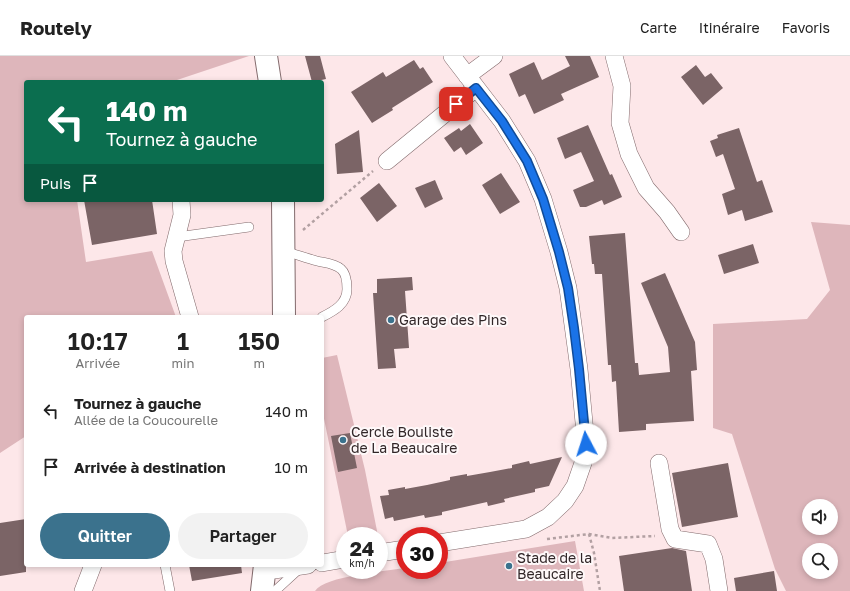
<!DOCTYPE html>
<html lang="fr">
<head>
<meta charset="utf-8">
<style>
	body { margin:0; font-family:"Golos Text",sans-serif; background:#f2f2f2; color:#222; height:100vh; display:flex; flex-direction:column; font-size:15px; white-space:nowrap }
	* { box-sizing:border-box; margin:0 }
	p { font-size:13px; color:#767676 }
	.icon { flex:none; width:22px; height:22px; fill:none; stroke:currentColor; stroke-width:2; stroke-linecap:round; stroke-linejoin:round }
	.map { position:relative; flex:1; overflow:hidden }
	.panel { position:absolute; left:24px; top:259px; width:300px; height:252px; display:flex; flex-direction:column; background:#fff; border-radius:4px; box-shadow:0 2px 6px #0003 }
	.panel>* { flex:none }
	.guide { position:absolute; left:24px; top:24px; width:300px; height:122px; border-radius:4px; box-shadow:0 2px 6px #0003; background:#0b6e4f; color:#fff; overflow:hidden }
	.buttons { position:absolute; left:802px; top:443px; display:grid; gap:8px }
	.buttons a { display:grid; place-items:center; width:36px; height:36px; border-radius:50%; background:#fff; box-shadow:0 2px 6px #0003; font-size:20px }
	.speed { position:absolute; left:336px; top:471px; display:flex; gap:8px; font-size:20px; font-weight:700; text-align:center }
	.speed>* { display:grid; place-content:center; width:52px; height:52px; border-radius:50%; background:#fff; box-shadow:0 2px 6px #0003; line-height:1 }
	.speed small { font-size:10px; font-weight:400 }
	.speed .limit { border:6px solid #d22; background:#fff; color:#111 }
	.pin { position:absolute; display:grid; place-items:center; width:34px; height:34px; color:#fff; margin:-17px; border-radius:8px; box-shadow:0 2px 6px #0006 }
	.me { position:absolute; width:44px; margin:-22px; rotate:355deg; stroke-linejoin:round; filter:drop-shadow(0 0 3px #0008) }
	.turn { display:flex; align-items:center; gap:14px; height:84px; padding:0 16px; font-size:18px }
	.turn .icon { width:52px; height:52px; stroke-width:2.5 }
	.turn b { display:block; font-size:28px; line-height:34px }
	.then { display:flex; align-items:center; height:38px; padding:0 16px; background:#0003; gap:8px; font-size:15px }
	.eta { display:flex; justify-content:space-evenly; align-items:center; height:68px; text-align:center }
	.eta b { font-size:24px; font-weight:600; line-height:28px }
	.cta { display:flex; gap:8px; margin-top:auto; padding:8px 16px }
	.cta a { flex:1; height:46px; border-radius:24px; background:#3b728d; color:#fff; font-size:16px; font-weight:600; line-height:46px; text-align:center }
	.cta a+a { background:#f2f2f2; color:#222 }
	ul { padding:0; list-style:none }
	li { display:flex; align-items:center; gap:12px; height:56px; padding:0 16px }
	li div { flex:1 }
	li b { display:block; font-size:15px }
	li em { font-style:normal }
	header { display:flex; align-items:center; gap:24px; box-sizing:border-box; height:56px; padding:0 20px; background:#fff; border-bottom:1px solid #e0e0e0 }
	header strong { font-size:19px }
	nav { display:flex; gap:22px; margin-inline-start:auto; font-size:14px }
	.map>svg:first-child { display:block }
	.green { fill:#deb6bb; fill-rule:evenodd }
	.building { fill:#7b6466 }
	.lines { fill:none; stroke-linecap:round; stroke-linejoin:round }
	.service-casing { stroke:#826a6c; stroke-width:10 }
	.minor-casing { stroke:#826a6c; stroke-width:18 }
	.tertiary-casing { stroke:#826a6c; stroke-width:24 }
	.path { stroke:#b2a0a2; stroke-width:2.5; stroke-dasharray:3 3; stroke-linecap:butt }
	.service { stroke:#fff; stroke-width:9 }
	.minor { stroke:#fff; stroke-width:17 }
	.tertiary { stroke:#fff; stroke-width:22 }
	.route-casing { stroke:#114b97; stroke-width:10 }
	.route { stroke:#1a73e8; stroke-width:7 }
	.poi-dot { fill:#3b728d; stroke:#fef8f9; stroke-width:1.5 }
	.labels { text-anchor:middle; stroke-width:4; stroke-linejoin:round; paint-order:stroke }
	.poi-label { font-size:14px; fill:#312628; stroke:#fef8f9; text-anchor:start }
</style>
</head>
<body>
<header>
<strong>Routely</strong>
<nav><a>Carte</a><a>Itinéraire</a><a>Favoris</a></nav>
</header>
<div class="map">
<svg width="850" height="535" viewBox="0 0 850 535">
	<rect width="100%" height="100%" fill="#fde7e9"/>
	<path class="green" d="M0,0H249L171,26H26V144H77L86,206L152,195L176,261H26V380L0,397Z
		M811,166L850,169V535H786L775,513L732,378L713,372V268L807,263L830,234ZM809,450H831V472H809ZM809,494H831V516H809Z
		M337,299L365,414L378,480H348L322,353V302Z
		M575,485L584,535H315C325,520 386,515 405,512V514H439V507Z"/>
	<path class="building" d="M305,0H320L326,23L312,26Z
		M565,0H590L599,21L561,38L564,44L534,58L525,38L519,41L509,18L534,6L542,24L570,10Z
		M414,4L420,13L423,11L433,26L392,52L393,54L372,67L351,36L383,16L386,21Z
		M696,9L705,21L711,17L723,32L703,49L681,21Z
		M470,68L483,87L466,99L461,91L454,96L444,82L459,72L461,75Z
		M588,69L610,119L612,118L622,141L604,149L602,144L586,151H580L573,134L594,125L581,96L565,103L557,82Z
		M739,72L757,126L762,124L773,156L745,165L742,154L728,159L722,138L735,133L723,98L716,101L710,85L718,82L717,79Z
		M359,74L363,116L337,118L335,88Z
		M501,117L520,146L500,158L482,129Z
		M435,124L443,143L425,152L415,132Z
		M379,127L397,150L377,166L360,142Z
		M84,144H152L157,178L92,189Z
		M625,177L635,307H638L639,319L670,316L668,291L641,227L665,217L695,286L697,314L691,315L694,365L646,368V374L619,376L616,325L612,326L611,309H608L602,218H595L594,208H592L589,180Z
		M753,188L759,207L724,218L718,199Z
		M412,221L413,234L405,235L409,292L394,293L396,312L378,313L373,237H377V223Z
		M350,377L357,412L338,416L331,380Z
		M562,401L549,430L535,433V436L504,443L505,446L488,450L487,446L442,456V459L425,462L424,459L394,465L393,461L385,463L380,440L389,439L388,434L405,431V433L427,429L450,424V421L467,418V420L490,416L512,412V409L529,405L530,408Z
		M728,407L738,461L682,471L672,417Z
		M26,463V516L0,520V467Z
		M672,492L686,495L692,535H624L619,500Z
		M189,509H241L242,517L192,525Z
		M774,515L777,535H736L734,522Z"/>
	<g class="lines">
		<defs>
			<path id="service" d="M177,181L249,171
				M284,195C295,198 306,202 317,205C325,207 334,207 341,213C346,217 347,226 347,233C347,248 334,255 322,261
				M165,509L170,535
				M275,535L299,513"/>
			<path id="minor" d="M614,0L622,30L620,67L629,98L646,132L667,156L681,176
				M467,20L494,0
				M387,105L476,32
				M181,144L182,159L173,195L174,205L190,261
				M659,407L670,473L675,483L708,488L714,503L719,535
				M439,487L526,473L548,461L565,445L575,430L583,407L586,388L579,313L568,232L559,196L543,143L527,105L502,65L452,0
				M379,497L405,493
				M322,507L345,503
				M265,514H274L308,509
				M83,535L93,509"/>
			<path id="tertiary" d="M266,0L270,26
				M283,144L284,261
				M262,535L265,509"/>
		</defs>
		<use href="#service" class="service-casing"/>
		<use href="#minor" class="minor-casing"/>
		<use href="#tertiary" class="tertiary-casing"/>
		<path class="path" d="M303,174L373,115
			M589,478L594,497L600,535
			M547,483L589,478L612,482L655,480
			M357,516L368,514"/>
		<use href="#service" class="service"/>
		<use href="#minor" class="minor"/>
		<use href="#tertiary" class="tertiary"/>
	</g>
	<g class="lines">
		<defs>
			<path id="route" d="M456,48L476,32L502,65L527,105L543,143L559,196L568,232L574,272L579,313L586,388"/>
		</defs>
		<use href="#route" class="route-casing"/>
		<use href="#route" class="route"/>
	</g>
	<g class="poi-dot">
		<circle cx="391" cy="264" r="4"/>
		<circle cx="343" cy="384" r="4"/>
		<circle cx="509" cy="510" r="4"/>
	</g>
	<g class="labels">
		<g class="poi-label">
			<text x="399" y="269">Garage des Pins</text>
			<text x="351" y="381">Cercle Bouliste<tspan x="351" dy="16">de La Beaucaire</tspan></text>
			<text x="517" y="507">Stade de la<tspan x="517" dy="16">Beaucaire</tspan></text>
		</g>
	</g>
</svg>
<div class="buttons">
<a><svg class="icon" aria-label="sound" viewBox="0 0 24 24"><path d="M4 9h4l5-4v14l-5-4H4zM17 9q2 3 0 6"/></svg></a>
<a><svg class="icon" aria-label="search" viewBox="0 0 24 24"><circle cx="10" cy="10" r="6"/><path d="M15 15l6 6"/></svg></a>
</div>
<div class="speed"><div>24<small>km/h</small></div><div class="limit">30</div></div>
<div class="pin" style="left:456px;top:48px;background:#d93025"><svg class="icon" aria-label="arrive" viewBox="0 0 24 24"><path d="M6 21V4h12l-3 4 3 4H6"/></svg></div>
<svg class="me" style="left:586px;top:388px" viewBox="-20 -20 40 40"><circle r="19" fill="#fff"/><path d="M0-13L10 11 0 6-10 11z" fill="#1a73e8"/></svg>
<div class="guide">
<div class="turn"><svg class="icon" aria-label="left" viewBox="0 0 24 24"><path d="M17 20v-9H6M10 6l-5 5 5 5"/></svg><div><b>140 m</b>Tournez à gauche</div></div>
<div class="then">Puis<svg class="icon" aria-label="arrive" viewBox="0 0 24 24"><path d="M6 21V4h12l-3 4 3 4H6"/></svg></div>
</div>
<section class="panel">
<div class="eta">
<div><b>10:17</b><p>Arrivée</p></div>
<div><b>1</b><p>min</p></div>
<div><b>150</b><p>m</p></div>
</div>
<ul>
<li><svg class="icon" aria-label="left" viewBox="0 0 24 24"><path d="M17 20v-9H6M10 6l-5 5 5 5"/></svg><div><b>Tournez à gauche</b><p>Allée de la Coucourelle</p></div><em>140 m</em></li>
<li><svg class="icon" aria-label="arrive" viewBox="0 0 24 24"><path d="M6 21V4h12l-3 4 3 4H6"/></svg><div><b>Arrivée à destination</b></div><em>10 m</em></li>
</ul>
<div class="cta"><a>Quitter</a><a>Partager</a></div>
</section>
</div>
</body>
</html>
